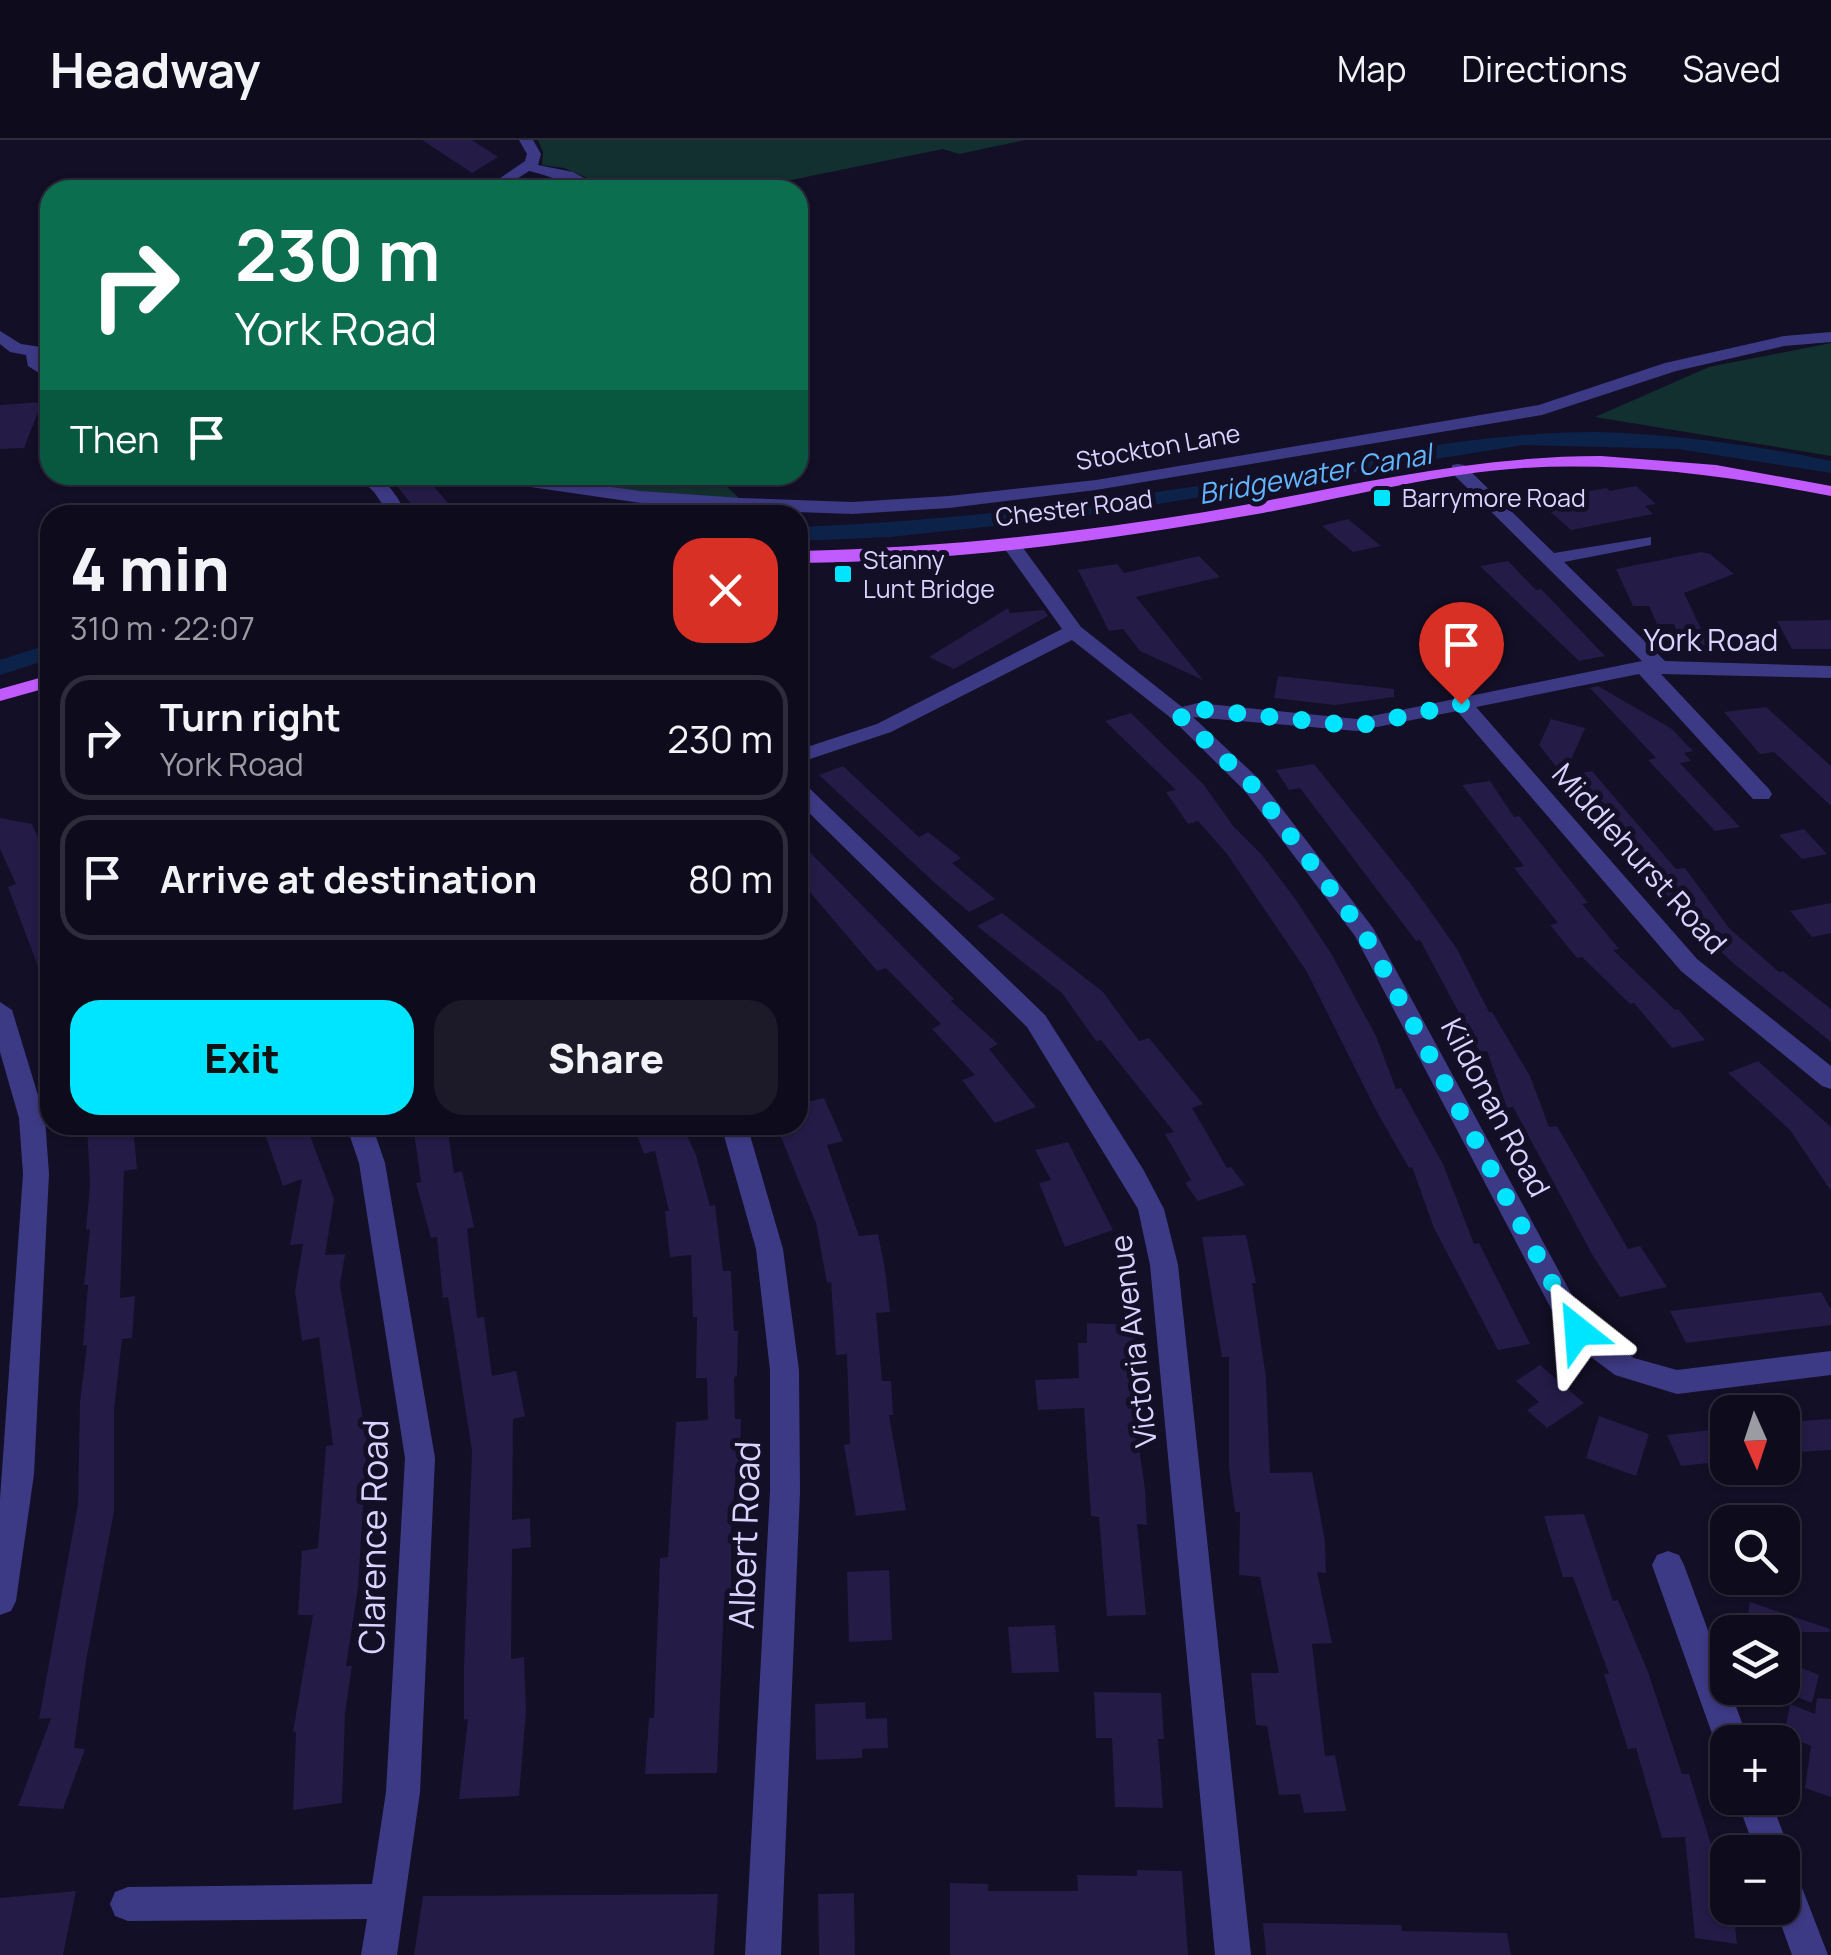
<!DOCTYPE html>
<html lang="en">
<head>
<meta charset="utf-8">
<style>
	body { margin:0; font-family:Manrope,sans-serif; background:#1c1929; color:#f1f3f6; height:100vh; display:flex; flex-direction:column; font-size:38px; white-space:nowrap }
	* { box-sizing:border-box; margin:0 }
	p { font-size:32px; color:#9b9ba3 }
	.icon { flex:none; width:55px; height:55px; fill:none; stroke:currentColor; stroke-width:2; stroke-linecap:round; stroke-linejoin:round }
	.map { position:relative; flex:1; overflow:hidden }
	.drawer { position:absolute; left:40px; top:365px; width:768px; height:630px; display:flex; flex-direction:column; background:#0e0b1c; border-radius:30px; box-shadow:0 2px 8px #0004,0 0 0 2px #2e2b3b }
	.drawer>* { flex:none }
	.guide { position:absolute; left:40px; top:40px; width:768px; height:305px; border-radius:30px; box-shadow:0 2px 8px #0004,0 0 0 2px #2e2b3b; background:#0b6e4f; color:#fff; overflow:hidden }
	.needle { width:65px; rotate:177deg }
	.fabs { position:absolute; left:1710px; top:1255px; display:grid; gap:20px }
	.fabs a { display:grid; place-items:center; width:90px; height:90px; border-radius:20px; background:#0e0b1c; box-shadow:0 2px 8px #0004,0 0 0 2px #2e2b3b; font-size:50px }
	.pin { position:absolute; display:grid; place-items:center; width:85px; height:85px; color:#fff; margin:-102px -42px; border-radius:50% 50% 50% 0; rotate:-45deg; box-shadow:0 0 10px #0007 }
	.pin .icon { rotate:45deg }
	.me { position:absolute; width:110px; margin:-55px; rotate:332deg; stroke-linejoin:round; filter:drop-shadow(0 0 8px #0008) }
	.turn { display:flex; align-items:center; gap:35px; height:210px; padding:0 30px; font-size:45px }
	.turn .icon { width:130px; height:130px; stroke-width:2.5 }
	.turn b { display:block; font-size:70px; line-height:85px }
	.then { display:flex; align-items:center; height:95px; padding:0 30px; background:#0003; gap:20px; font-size:38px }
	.round { display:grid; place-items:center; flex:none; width:105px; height:105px; border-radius:30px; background:#1c1929 }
	.head { display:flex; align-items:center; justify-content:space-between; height:170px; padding:0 30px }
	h1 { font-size:60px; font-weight:800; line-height:75px }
	.action { display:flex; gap:20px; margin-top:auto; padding:20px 30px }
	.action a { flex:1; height:115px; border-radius:30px; background:#00e5ff; color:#111; font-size:40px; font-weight:800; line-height:115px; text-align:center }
	.action a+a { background:#1c1929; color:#f1f3f6 }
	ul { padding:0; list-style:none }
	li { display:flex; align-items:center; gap:30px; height:125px; margin:0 20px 15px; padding:0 10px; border:5px solid #2e2b3b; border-radius:30px }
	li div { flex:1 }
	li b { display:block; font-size:38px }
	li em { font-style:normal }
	header { display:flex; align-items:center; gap:60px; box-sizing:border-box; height:140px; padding:0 50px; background:#0e0b1c; border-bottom:2px solid #2e2b3b }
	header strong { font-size:48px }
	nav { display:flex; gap:55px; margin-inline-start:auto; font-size:35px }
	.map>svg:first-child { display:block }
	.green { fill:#12302f }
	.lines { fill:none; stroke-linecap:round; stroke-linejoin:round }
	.canal { fill:#0c2248; fill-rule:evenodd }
	.building { fill:#241b47 }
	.minor { fill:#3d3a85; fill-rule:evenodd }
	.major { fill:#c25bff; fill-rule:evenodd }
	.route { stroke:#00e5ff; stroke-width:18; stroke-dasharray:0 32.4 }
	.poi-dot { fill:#00e5ff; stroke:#130f26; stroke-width:4 }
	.labels { text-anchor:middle; stroke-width:10; stroke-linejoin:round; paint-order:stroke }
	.far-street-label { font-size:25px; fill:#d9d4ff; stroke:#130f26 }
	.far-poi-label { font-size:25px; fill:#d9d4ff; stroke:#130f26; text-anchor:start }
	.far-water-label { font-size:28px; font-style:italic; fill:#62b6ff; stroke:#130f26 }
	.street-label { font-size:30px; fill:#d9d4ff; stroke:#130f26 }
	.near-street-label { font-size:35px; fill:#d9d4ff; stroke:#130f26 }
</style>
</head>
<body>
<header>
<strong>Headway</strong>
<nav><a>Map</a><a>Directions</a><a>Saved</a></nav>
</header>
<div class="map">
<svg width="1831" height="1815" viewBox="0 0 1831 1815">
	<rect width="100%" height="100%" fill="#130f26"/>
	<path class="green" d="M538,0H1025L959,14L943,9L743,50H615L564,28L542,25L543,12Z
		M1831,203V316L1595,277L1709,227Z
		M584,335H715L739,358L737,362L586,345Z"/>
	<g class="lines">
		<path class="canal" d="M1601,292C1679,295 1755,305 1831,321V333L1678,309L1523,305L1071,378L890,397L798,401V387C951,381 1102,362 1253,337C1368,317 1484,291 1601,292Z
			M50,504V519L0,535V520Z"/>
	</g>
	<path class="building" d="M422,0H472L498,17L472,33Z
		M42,262L24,308L0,309V265Z
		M419,339L424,345L431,343L452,368L444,370L448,375H420L396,345Z
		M1636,346L1656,364L1645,366L1653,374L1571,390L1538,361L1606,348L1610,351Z
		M1348,379L1381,406L1353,412L1322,386Z
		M1701,412L1710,414L1734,434L1684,453L1710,508L1682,507L1674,484H1657L1649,466H1633L1616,429Z
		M1199,416L1220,437L1136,457L1203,540L1140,511L1123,489L1109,491L1078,430L1117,424L1124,433Z
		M1508,421L1536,450L1541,449L1605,516L1579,521L1480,426Z
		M1008,468L1010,473L1044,470L1048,476L954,529L929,517Z
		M1831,480V509H1792L1777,481Z
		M1278,536L1394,549V557L1335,565L1274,558Z
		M1598,546L1672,589L1693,611L1684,613L1691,621L1680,623L1740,687L1715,691L1648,620L1656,618L1590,548Z
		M1766,567L1831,626V666L1774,612L1760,614L1724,572Z
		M1131,573L1204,645L1234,687L1262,715L1296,760L1332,815L1376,896L1396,949L1401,948L1443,1024L1474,1104L1479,1103L1530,1204L1498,1210L1434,1088L1412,1027L1409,1028L1377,972L1307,832L1227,714L1198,681L1188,684L1166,652L1176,650L1105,581Z
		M1551,579L1585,588L1564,636L1592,631L1676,729L1685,728L1729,788L1779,832L1783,831L1831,869V902L1733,823L1681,774L1633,708L1627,710L1584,662L1539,605Z
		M1314,624L1414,748L1457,809L1489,872H1492L1530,936L1549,987L1557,986L1628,1109L1640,1106L1667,1147L1620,1157L1593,1116L1513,967L1507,968L1487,911L1480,912L1420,800L1416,801L1300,648L1289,650L1276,630Z
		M843,626L919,697L928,692L961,718L952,723L995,759L969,772L936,744L819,635Z
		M1490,641L1514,677L1519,676L1588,763L1582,764L1619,809L1613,810L1675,870L1678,869L1705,900L1672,908L1634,863L1630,864L1582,817L1577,818L1550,785L1558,783L1514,728L1524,726L1462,645Z
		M0,678L32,684L50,724V849L47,850L8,747L16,744L0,709Z
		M1804,689L1827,714L1802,719L1779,695Z
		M798,700L954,859L951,861L998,904L989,909L1036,967L995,983L962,940L975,935L932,889L941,884L886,828L877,831L798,738Z
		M1831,763V793L1812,797L1790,771Z
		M1002,773L1103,852L1139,901L1149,898L1203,964L1192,968L1227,1028L1231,1027L1245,1045L1198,1061L1185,1043L1191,1040L1165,994L1174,992L1101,900L1096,901L1062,853L977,786Z
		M1758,921L1831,987V1051L1790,990L1728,933Z
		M824,958L843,1001L827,1005L859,1096L878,1094L885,1129L890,1172L876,1173L882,1241H891L893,1275H889L906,1370L856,1376L844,1305L850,1304L847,1214L836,1215L831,1142L827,1143L816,1083L779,992L798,987V964Z
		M87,985H133L137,1029L124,1031L120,1158L135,1156L132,1198L122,1199L114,1269V1371L86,1521L74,1608L85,1609L63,1669L18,1666L51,1578L39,1579L78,1364L80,1262L87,1205L83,1206L88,1145H84L90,1089L86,1090L90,1045Z
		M262,985H306L334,1059L325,1115L345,1114L340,1145L367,1302L358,1448L346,1526H352L345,1573L342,1663L293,1670L296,1592H293L313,1475H298L302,1411L318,1408L326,1306L333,1305L319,1197L302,1201L295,1151L303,1104L290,1105L302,1039L283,1046Z
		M413,985H447L454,1033L462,1031L474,1087L467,1089L477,1178L484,1177L492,1236L516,1231L525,1276L513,1279L512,1380L530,1378L531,1407L512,1409L511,1519L524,1517L526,1571L519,1656L459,1659L468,1579L464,1580V1526L472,1311L448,1157L443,1158L437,1097L431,1098L416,1043L421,1042Z
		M633,985H682L696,1015L710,1066L715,1065L723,1131H731L734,1191H738L737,1236L734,1237L735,1279H741L740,1322H737L731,1390V1460L724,1461L717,1633L645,1634L649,1578H654L660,1418L668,1417L676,1282L708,1280L707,1238H696L697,1177H693L691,1115L670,1117L665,1071H669L655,1011L644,1014Z
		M1068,1002L1113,1090L1065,1107L1039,1043L1051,1040L1035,1010Z
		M1246,1095L1256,1143H1252L1266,1238L1270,1333L1312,1332L1325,1401L1326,1433L1317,1432L1332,1503L1312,1504L1325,1616L1335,1615L1346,1671L1304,1673L1300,1654L1279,1655L1267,1586L1256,1585L1251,1533H1279L1260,1437L1239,1435L1240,1372H1235L1229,1328V1217H1222L1202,1097Z
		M1821,1152L1831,1169V1185L1686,1203L1670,1171Z
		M1087,1183L1133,1185L1134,1213L1125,1212L1145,1349L1147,1385L1137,1384L1146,1475L1107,1476L1099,1377L1091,1376L1084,1268L1038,1270L1035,1240L1079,1238L1078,1203H1087Z
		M1540,1225L1584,1263L1547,1288L1527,1270L1539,1262L1516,1241Z
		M1599,1276L1649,1294L1636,1336L1586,1318Z
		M1831,1279V1310L1782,1313V1282Z
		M1728,1288V1321L1681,1326L1667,1295Z
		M1584,1374L1613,1461L1618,1460L1648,1532L1682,1634H1689L1720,1733L1728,1734V1768H1733L1737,1804L1695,1798L1685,1697L1662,1698L1636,1608L1628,1609L1604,1534H1609L1573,1437H1563L1544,1376Z
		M889,1430L892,1500L849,1502L847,1432Z
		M1750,1462L1830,1489L1829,1492H1745Z
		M1055,1485L1059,1532L1012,1533L1008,1487Z
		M1782,1520L1819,1535L1812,1563L1782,1551Z
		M1094,1552L1161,1553L1164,1599H1158L1163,1668L1115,1667L1112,1598H1096Z
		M1817,1558L1831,1559V1657L1805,1648L1811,1606L1784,1595L1790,1564L1815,1574Z
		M865,1562L866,1579L887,1578L888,1608L862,1609V1618L816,1620L815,1564Z
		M1137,1730L1182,1731L1188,1815H950V1743L988,1744V1751H1078L1077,1735L1137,1736Z
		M76,1751L63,1815H0V1758Z
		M854,1753L855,1815H819L818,1754Z
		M718,1754L714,1815H414L423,1756Z
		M1263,1783L1401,1785L1402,1791L1507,1793L1511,1815H1266Z"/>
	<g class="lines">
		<path class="minor" d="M519,0H533L541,14L538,25L573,32L606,50C580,50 555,37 529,31L500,50H483L525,21L527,14Z
			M0,191L21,204L41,207L42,221L50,227V240L28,226L26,215L10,212L0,204Z
			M1831,192V202L1784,206L1676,231L1542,275L1096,350L949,368L852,374L740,370L641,363L483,340L474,335H522L641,351L740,358L852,362L949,356L1096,340L1539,265L1665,223L1784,196Z
			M1458,324L1464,325L1554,413L1651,397V405L1564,422L1665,521L1831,526V538L1661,534L1769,649L1772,654L1769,659H1753L1639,534L1476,567L1697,819L1831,926V949L1822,946L1681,831L1457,571L1357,591L1193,577L1260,640L1373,788L1587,1183L1634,1218L1677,1230L1831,1211V1235L1677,1254L1615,1235L1567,1199L1355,796L1244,650L1171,578L1072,500L891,592L798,623V610L877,584L1062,489L1002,405L1011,399L1018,401L1081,487L1182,567L1198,563L1357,579L1642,521L1452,333V325Z
			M356,335C388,335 392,350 408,375H390L374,352Z
			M798,643L806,645L1045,875L1143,1029L1164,1069L1178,1125L1251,1815H1215L1150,1125L1138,1069L1027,887L798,662Z
			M0,862L12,870L45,978L49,1034L34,1334L16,1461L11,1471L0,1475V1359L23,1034L19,978L0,912Z
			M346,985H372L385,1023L435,1318L420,1652L397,1815H361L367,1779L128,1781L115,1776L110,1764L115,1752L128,1747L372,1744L386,1652L405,1318L359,1023Z
			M721,985H747L783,1109L799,1230L800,1352L781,1815H745L770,1352V1230L756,1109Z
			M1668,1411L1679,1415L1684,1425L1749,1602H1728V1616L1720,1613L1715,1602L1652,1425L1657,1415Z
			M1736,1658H1770L1790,1712L1786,1723L1794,1727L1828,1815H1792L1775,1768H1782V1712H1756Z"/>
		<path class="major" d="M1601,316L1716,325L1831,346V356C1729,336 1627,322 1523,328C1435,334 1349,357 1263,373C1109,400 954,422 798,423V411C935,408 1070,394 1205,372C1337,349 1466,316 1601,316Z
			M50,535V547L0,561V549Z"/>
	</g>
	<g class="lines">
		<path class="route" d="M1461,564L1357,586L1198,569L1178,574L1252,645L1364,793L1578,1191"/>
	</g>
	<g class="poi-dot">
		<rect x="1372" y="348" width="20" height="20" rx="5"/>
		<rect x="833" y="424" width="20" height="20" rx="5"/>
	</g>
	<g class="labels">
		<g class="far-street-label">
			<text transform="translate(1158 307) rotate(-10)" y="9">Stockton Lane</text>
			<text transform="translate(1074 368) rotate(-7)" y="9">Chester Road</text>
		</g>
		<g class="far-poi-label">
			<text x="1402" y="367">Barrymore Road</text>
			<text x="863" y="429">Stanny<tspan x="863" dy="29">Lunt Bridge</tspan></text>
		</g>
		<g class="far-water-label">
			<text transform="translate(1315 334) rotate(-10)" y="10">Bridgewater Canal</text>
		</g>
		<g class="street-label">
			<text x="1711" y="511">York Road</text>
			<text transform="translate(1639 719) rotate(48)" y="10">Middlehurst Road</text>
			<text transform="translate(1495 968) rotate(62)" y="10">Kildonan Road</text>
			<text transform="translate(1134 1201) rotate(-97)" y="10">Victoria Avenue</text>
		</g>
		<g class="near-street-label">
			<text transform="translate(745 1395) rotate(-88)" y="12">Albert Road</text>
			<text transform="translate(374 1397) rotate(-89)" y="12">Clarence Road</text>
		</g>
	</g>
</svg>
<div class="fabs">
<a><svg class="needle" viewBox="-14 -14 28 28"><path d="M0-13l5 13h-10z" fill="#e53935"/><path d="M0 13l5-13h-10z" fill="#9b9ba3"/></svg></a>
<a><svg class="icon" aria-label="search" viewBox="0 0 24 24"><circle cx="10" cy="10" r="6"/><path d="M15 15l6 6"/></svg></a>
<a><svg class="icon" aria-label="layers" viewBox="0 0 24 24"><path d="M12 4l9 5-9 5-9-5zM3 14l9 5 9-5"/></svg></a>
<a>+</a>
<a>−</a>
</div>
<div class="pin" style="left:1461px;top:564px;background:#d93025"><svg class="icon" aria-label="arrive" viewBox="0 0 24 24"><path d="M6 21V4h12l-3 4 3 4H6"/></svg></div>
<svg class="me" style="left:1578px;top:1191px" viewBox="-20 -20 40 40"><path d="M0-17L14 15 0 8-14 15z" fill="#00e5ff" stroke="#fff" stroke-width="4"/></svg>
<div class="guide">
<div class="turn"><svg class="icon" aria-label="right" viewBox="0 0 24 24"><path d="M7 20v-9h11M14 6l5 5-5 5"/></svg><div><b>230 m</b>York Road</div></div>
<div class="then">Then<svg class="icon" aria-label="arrive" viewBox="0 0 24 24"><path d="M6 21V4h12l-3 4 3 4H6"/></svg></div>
</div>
<section class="drawer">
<div class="head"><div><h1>4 min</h1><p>310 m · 22:07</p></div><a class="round" style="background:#d93025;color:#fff"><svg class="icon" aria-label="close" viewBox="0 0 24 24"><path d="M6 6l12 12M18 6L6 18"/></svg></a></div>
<ul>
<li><svg class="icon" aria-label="right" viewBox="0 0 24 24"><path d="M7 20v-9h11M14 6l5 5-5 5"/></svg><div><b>Turn right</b><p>York Road</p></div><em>230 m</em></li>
<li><svg class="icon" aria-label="arrive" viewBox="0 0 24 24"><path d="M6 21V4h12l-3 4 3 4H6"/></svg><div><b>Arrive at destination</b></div><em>80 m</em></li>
</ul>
<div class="action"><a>Exit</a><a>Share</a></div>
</section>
</div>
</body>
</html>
